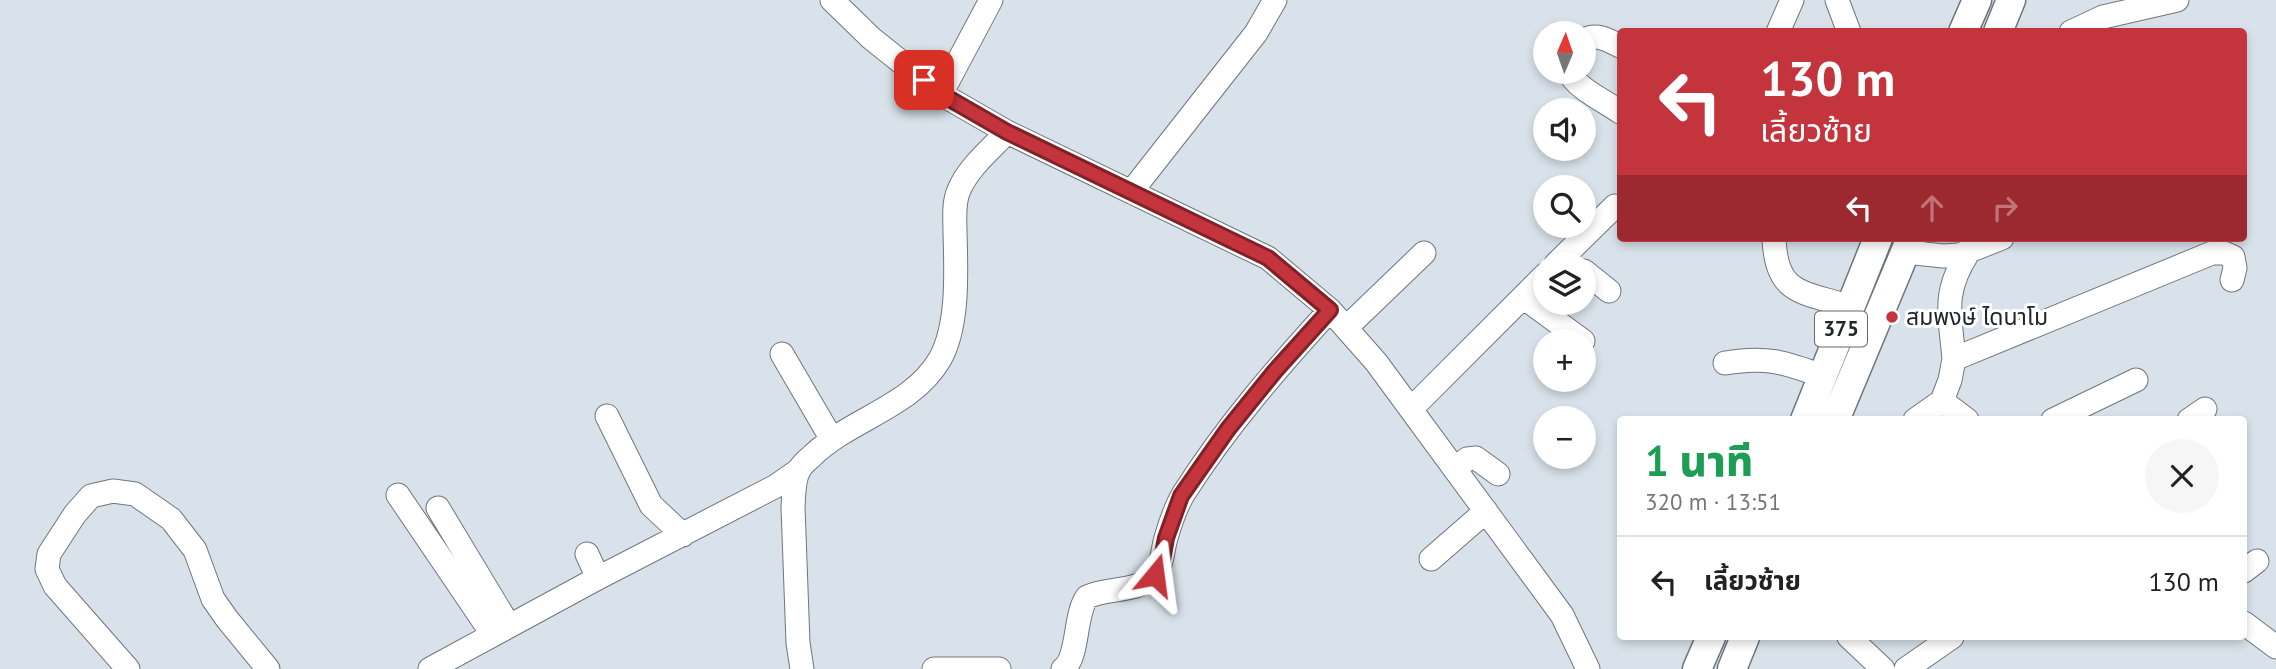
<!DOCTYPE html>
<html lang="th">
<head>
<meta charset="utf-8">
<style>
	body { margin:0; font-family:"PT Sans","Noto Sans Thai",sans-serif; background:#f6f6f6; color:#222; height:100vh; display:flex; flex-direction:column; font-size:26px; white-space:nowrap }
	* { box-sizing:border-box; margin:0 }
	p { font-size:23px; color:#767676 }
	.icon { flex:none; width:38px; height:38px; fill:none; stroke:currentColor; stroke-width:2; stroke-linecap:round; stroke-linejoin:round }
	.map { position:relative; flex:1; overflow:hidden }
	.details { position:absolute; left:1617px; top:416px; width:630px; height:224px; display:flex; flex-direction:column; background:#fff; border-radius:7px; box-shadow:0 4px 10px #0003 }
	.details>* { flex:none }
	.top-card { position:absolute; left:1617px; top:28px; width:630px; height:214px; border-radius:7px; box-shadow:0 4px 10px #0003; background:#c4343c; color:#fff; overflow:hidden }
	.needle { width:46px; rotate:2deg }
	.fabs { position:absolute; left:1533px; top:21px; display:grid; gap:14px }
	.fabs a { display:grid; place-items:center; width:63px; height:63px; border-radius:50%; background:#fff; box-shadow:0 4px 10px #0003; font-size:35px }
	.pin { position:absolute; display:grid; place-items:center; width:60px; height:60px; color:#fff; margin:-30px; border-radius:14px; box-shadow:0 4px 10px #0006 }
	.me { position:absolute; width:77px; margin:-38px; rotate:16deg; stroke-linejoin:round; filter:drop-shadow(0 0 5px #0008) }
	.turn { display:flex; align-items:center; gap:24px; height:147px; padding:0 28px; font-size:32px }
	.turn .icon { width:91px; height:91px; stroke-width:2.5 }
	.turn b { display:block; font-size:49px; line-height:60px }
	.lanes { display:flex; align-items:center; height:66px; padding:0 28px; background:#0003; justify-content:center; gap:35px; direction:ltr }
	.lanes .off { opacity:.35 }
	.round { display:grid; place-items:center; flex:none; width:74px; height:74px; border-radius:37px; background:#f6f6f6 }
	.head { display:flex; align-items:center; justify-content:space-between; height:119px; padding:0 28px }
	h1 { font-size:42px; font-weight:800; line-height:52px; color:#1e9e55 }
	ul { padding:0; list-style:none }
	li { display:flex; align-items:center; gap:21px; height:91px; padding:0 28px; border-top:2px solid #e0e0e0 }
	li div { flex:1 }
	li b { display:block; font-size:26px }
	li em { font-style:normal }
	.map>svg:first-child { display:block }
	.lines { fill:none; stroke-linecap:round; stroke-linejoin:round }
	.minor-casing { stroke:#6e767d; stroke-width:25 }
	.major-casing { stroke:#6e767d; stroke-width:31 }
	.minor { stroke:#fff; stroke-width:23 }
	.major { stroke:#fff; stroke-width:28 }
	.route-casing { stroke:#7f2227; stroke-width:18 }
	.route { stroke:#c4343c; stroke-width:12 }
	.poi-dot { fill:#c4343c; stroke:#fff; stroke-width:2.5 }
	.labels { text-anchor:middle; stroke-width:6; stroke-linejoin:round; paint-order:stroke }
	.shield { fill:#fff; stroke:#656769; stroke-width:2 }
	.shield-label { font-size:21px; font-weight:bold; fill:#232629 }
	.poi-label { font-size:23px; fill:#232629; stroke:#fff; text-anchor:start }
</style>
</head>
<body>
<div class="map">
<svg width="2276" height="669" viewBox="0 0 2276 669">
	<rect width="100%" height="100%" fill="#d9e2ea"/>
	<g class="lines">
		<defs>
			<path id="minor" d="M832,0L871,38L941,94L1007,132L1268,258L1330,310L1376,362L1562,615L1588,669
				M1837,0L1849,32
				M1778,32L1792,0
				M2071,32L2103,17L2177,0
				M1584,40C1597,33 1608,40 1620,46
				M1569,72C1577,89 1605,101 1620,112
				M941,94L991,0
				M1131,192L1256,33L1275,0
				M1774,238C1776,296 1803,291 1850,307
				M1906,252L1943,256L1959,255L2002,238
				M1556,264L1615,206
				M1584,271L1609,291
				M1523,297L1583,341
				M1347,327L1424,253
				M782,354L831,438
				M1954,359C1950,315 1942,293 1968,253
				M1725,363C1766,356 1784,362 1822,376
				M1942,401L1950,380L1954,359L2212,253H2224L2233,257L2235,268L2232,280
				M1411,409L1545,275
				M607,416L651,505L683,535
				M1915,420L1942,401L1967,420
				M2053,420L2136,380
				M2189,420L2205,409
				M1456,470L1467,459L1476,458L1498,474
				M398,495L493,635
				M438,508L509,626
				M587,554L598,578
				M1431,559L1486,511
				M2244,571L2257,561
				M2244,623L2276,647
				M1849,637L1883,669
				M128,669L55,586L47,569L49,554L75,514L91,496L113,491L135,494L171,519L195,550L213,599L227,619L268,669
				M430,669L598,578L776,486L799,470
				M802,669L798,643L793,507C794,495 793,481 799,470C802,464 809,459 813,455C852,418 912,407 940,359C959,325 956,270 955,232C955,219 953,203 959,190C968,168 991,149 1007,132
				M934,669H999
				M1063,669C1079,658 1074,615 1087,597C1107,587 1135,593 1152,577C1163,567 1162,551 1166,538C1170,524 1176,506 1184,493C1226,427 1277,368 1330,310
				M1906,669L1952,637"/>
			<path id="major" d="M1963,32L1977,0
				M1998,32L2011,0
				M1805,420L1878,238
				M1835,420L1911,238
				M1697,669L1711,637
				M1732,669L1745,637"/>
		</defs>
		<use href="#minor" class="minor-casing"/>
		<use href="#major" class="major-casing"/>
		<use href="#minor" class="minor"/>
		<use href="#major" class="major"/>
	</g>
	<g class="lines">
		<defs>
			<path id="route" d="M924,80L941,94L1007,132L1268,258L1330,310L1275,371L1228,429L1181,496L1166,538L1161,565L1155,575"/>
		</defs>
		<use href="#route" class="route-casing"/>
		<use href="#route" class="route"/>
	</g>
	<circle class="poi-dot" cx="1892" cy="317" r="7"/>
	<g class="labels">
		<rect class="shield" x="1815" y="311.5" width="52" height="35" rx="5"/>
		<g class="shield-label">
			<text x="1841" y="336">375</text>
		</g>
		<g class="poi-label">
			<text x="1906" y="325">สมพงษ์ ไดนาโม</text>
		</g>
	</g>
</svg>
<div class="fabs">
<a><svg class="needle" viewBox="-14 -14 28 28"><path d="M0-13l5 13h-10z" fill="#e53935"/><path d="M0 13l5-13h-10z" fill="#767676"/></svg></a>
<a><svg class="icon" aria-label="sound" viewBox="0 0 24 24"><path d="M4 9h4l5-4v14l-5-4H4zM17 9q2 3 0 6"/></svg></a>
<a><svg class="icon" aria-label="search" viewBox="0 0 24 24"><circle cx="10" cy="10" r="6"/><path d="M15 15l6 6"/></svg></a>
<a><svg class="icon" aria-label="layers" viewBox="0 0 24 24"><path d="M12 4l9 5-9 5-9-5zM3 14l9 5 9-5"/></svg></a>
<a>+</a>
<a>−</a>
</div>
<div class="pin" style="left:924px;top:80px;background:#d93025"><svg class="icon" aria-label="arrive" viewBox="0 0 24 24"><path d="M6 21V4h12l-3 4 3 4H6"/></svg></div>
<svg class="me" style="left:1155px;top:575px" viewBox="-20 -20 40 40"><path d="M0-17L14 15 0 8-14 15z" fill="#c4343c" stroke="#fff" stroke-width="4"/></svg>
<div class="top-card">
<div class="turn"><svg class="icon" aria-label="left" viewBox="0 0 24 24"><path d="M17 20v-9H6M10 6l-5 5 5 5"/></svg><div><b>130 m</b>เลี้ยวซ้าย</div></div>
<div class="lanes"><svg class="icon" aria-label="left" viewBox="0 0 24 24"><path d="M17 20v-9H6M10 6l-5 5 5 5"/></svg><svg class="icon off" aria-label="ahead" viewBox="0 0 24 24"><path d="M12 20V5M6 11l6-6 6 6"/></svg><svg class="icon off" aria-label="right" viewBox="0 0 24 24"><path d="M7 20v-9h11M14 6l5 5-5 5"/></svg></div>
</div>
<section class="details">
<div class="head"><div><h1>1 นาที</h1><p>320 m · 13:51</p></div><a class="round"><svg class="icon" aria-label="close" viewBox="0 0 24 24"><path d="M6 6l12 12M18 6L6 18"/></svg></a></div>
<ul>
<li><svg class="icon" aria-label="left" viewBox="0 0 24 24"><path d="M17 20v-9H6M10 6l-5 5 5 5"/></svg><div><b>เลี้ยวซ้าย</b></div><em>130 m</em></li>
</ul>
</section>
</div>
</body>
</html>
